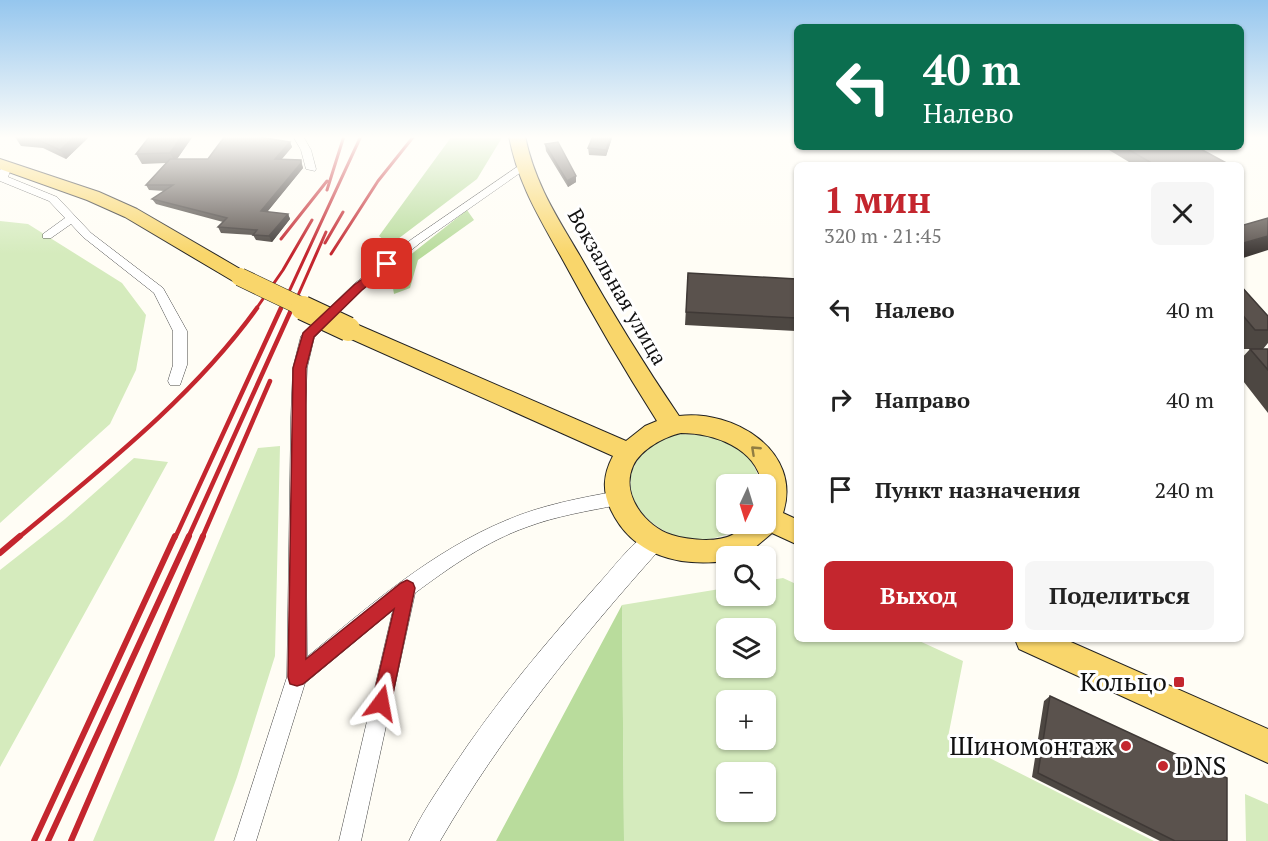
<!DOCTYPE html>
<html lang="ru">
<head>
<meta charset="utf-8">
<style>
	body { margin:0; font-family:"PT Serif",serif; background:#f6f6f6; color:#222; height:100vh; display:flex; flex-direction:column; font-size:22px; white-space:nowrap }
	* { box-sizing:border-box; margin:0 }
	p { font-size:20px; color:#767676 }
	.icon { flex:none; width:33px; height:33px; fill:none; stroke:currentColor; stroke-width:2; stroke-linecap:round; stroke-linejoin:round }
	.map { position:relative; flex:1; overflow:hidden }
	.side { position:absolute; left:794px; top:162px; width:450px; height:480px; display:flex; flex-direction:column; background:#fff; border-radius:9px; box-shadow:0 2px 4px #0004 }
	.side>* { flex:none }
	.banner { position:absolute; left:794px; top:24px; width:450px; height:126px; border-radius:9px; box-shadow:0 2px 4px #0004; background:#0b6e4f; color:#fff; overflow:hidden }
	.needle { width:39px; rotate:184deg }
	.tools { position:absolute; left:716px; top:474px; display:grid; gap:12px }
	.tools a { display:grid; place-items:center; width:60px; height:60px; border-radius:9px; background:#fff; box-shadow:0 2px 4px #0004; font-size:30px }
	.pin { position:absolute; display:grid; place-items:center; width:51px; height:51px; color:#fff; margin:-26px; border-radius:12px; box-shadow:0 3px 9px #0006 }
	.me { position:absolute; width:66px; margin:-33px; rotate:13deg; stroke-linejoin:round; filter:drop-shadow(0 0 4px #0008) }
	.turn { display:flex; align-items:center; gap:21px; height:126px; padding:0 30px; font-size:27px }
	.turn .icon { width:78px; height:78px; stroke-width:2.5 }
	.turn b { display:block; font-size:42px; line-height:51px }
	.round { display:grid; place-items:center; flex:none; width:63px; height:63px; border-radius:9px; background:#f6f6f6 }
	.headline { display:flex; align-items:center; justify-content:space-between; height:102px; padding:0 30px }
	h1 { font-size:36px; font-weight:700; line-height:45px; color:#c4262e }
	.primary-button { display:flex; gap:12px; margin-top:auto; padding:12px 30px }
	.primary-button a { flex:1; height:69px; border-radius:9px; background:#c4262e; color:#fff; font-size:24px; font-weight:700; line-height:69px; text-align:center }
	.primary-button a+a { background:#f6f6f6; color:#222 }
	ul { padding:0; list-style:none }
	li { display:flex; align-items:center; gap:18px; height:90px; padding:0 30px }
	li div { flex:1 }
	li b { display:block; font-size:22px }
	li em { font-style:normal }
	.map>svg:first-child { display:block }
	.green { fill:#d5ebbd; fill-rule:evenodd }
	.forest { fill:#b9dc9c }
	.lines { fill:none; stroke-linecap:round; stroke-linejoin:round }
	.minor-casing { stroke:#444; stroke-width:1 }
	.tertiary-casing { stroke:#444; stroke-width:1 }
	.primary-casing { stroke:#222; stroke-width:2 }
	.minor { fill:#fff; fill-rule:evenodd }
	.tertiary { fill:#fff; fill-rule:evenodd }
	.primary { fill:#f9d66b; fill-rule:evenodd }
	.rail-far2 { stroke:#c4262e; stroke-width:3 }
	.rail-far1 { stroke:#c4262e; stroke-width:4.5 }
	.rail { stroke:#c4262e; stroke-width:6 }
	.primary-bridge-far1-casing { stroke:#222; stroke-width:19; stroke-linecap:butt }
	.primary-bridge-casing { stroke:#222; stroke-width:26; stroke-linecap:butt }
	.primary-bridge-far1 { stroke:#f9d66b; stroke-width:18 }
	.primary-bridge { stroke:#f9d66b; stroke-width:24 }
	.wall { fill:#4d4742 }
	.shaded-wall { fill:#3f3936 }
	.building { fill:#5a524d; stroke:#3f3936; stroke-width:1.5 }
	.oneway { stroke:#917d42 }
	.route { fill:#c4262e; stroke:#7f191e; stroke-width:1.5 }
	.poi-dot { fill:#c4262e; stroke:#fff; stroke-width:2 }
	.labels { text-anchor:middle; stroke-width:6; stroke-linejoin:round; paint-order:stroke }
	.street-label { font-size:21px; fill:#111; stroke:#fff }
	.near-poi-label { font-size:26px; fill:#111; stroke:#fff; text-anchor:end }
</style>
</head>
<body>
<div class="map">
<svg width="1268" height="841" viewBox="0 0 1268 841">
	<rect width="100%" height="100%" fill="#fffdf5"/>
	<path class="green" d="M0,221L28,224L122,283L146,315L136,370L110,424L0,523Z
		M677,434C719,435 748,439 761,484H726V524H745C739,527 732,532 725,535C654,561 580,468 677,434Z
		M280,446L275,656L237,777L214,841H93L258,448Z
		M134,458L168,462L0,767V570L65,519Z
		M783,578L796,584V639H915L963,661L948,737L1154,841H624L622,605L726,588V596H765V581ZM726,628H765V668H726ZM726,700H765V740H726ZM726,772H765V812H726Z
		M1245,794L1268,804V841H1246Z"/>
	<path class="forest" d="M452,136H503L477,179L390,245L379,236Z
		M467,210L474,220L418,260L410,288L394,294L390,271Z
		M622,605L624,841H496Z"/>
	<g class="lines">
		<defs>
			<path id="minor" d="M293,136H303L311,150L316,169L315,171L306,169L301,150Z
				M7,163L12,166L8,177L57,197L91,233L163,288L187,331V365L180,385H170L168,381L173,365V331L154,293L83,237L71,224L51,238H43V234L65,218L49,201L0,181V170L3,164Z
				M523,163L528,166L527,168L420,243L362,290L314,338L307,368L305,417L307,657C369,606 432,551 507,520C542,505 580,498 618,491L624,493L626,498L624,503L618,505C588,511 556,516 527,527C487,541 450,567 415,593L361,841H339L393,610L305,683L256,841H234L287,677L291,417L293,368L301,336L354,284L412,239Z"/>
			<path id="tertiary" d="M653,531L661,534L664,541L661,548C579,640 502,734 440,841H409C420,816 436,793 451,770C495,703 547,641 601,581C614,567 635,538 653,531Z"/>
			<path id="primary" d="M509,136H525C535,184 556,215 580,256C611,311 643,363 679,416C733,409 803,451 783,513L796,519V544L772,533L746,555L726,556V561C679,567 633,556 611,510C602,491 603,475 613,456L340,334L337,329L340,324L348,322L356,324L626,441L645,426L657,421C624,369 593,316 564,262C541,220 518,185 509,136ZM681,433C714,433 756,448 762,484H765V524C740,524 751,525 732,535C717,543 688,540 672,535C646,527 620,495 633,466C641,449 664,437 681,433Z
				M0,159L99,192L137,209L247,273L250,277L247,281H233L125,217L87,200L0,169Z
				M1015,639H1064L1268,729V763L1019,649Z"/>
		</defs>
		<use href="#minor" class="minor-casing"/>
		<use href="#tertiary" class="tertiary-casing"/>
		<use href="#primary" class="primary-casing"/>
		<use href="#minor" class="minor"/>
		<use href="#tertiary" class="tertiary"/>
		<use href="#primary" class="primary"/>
		<path class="rail-far2" d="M327,190L344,136
			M281,239L327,181
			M325,243L343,212
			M331,254L378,181L414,136
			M256,309L283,270L312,220
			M281,309L361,136
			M292,309L326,232"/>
		<path class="rail-far1" d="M18,538C102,468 193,397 257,308
			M175,538L281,308
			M188,538L292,308
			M202,538L270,381"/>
		<path class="rail" d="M0,553L20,536
			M34,841L175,536
			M48,841L189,536
			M71,841L203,536"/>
		<defs>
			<path id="primary-bridge-far1" d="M240,277L307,309"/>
			<path id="primary-bridge" d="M303,308L348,329"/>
		</defs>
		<use href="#primary-bridge-far1" class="primary-bridge-far1-casing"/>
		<use href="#primary-bridge" class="primary-bridge-casing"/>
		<use href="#primary-bridge-far1" class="primary-bridge-far1"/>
		<use href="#primary-bridge" class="primary-bridge"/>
	</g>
	<path class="wall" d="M16,136H90L66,159L43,148L21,146L15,137Z
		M150,136H193L177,159H208L290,142L292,147L282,159L301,160L303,168L267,212L288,214L290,219L272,242L256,240L253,235L221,233L218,227L223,222L156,204L152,199L165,191L149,190L146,185L166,163L142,164L136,154Z
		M612,138L606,156L589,155L588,148Z
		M545,144L576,182L568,187L546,151Z
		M1104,147H1197L1230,165H1134Z
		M688,273L796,279V331L685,325Z
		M1240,285L1268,316V343L1263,349H1240Z
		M1250,349H1268V413L1240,377V360Z
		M1050,696L1227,841H1160L1032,777L1044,701Z"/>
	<path class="shaded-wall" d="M75,136H90L66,159L60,150Z
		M182,136H193L175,162L170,153Z
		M611,136H612V138L606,156V150Z
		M290,142L292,147L277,164L275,159Z
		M301,163L303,168L263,217L261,211Z
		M576,176V182L568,187L567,181Z
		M288,214L290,219L272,242L269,236Z
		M1268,236V250L1240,259V244Z"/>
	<path class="building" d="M16,136H75L60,150L36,139L15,137Z
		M150,136H182L170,153L136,154Z
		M225,136H254L290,142L275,159L301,160V163L261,211L288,214L269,236L253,235L257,230L218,227L227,218L152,199L173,185H146L170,159H208Z
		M593,136H611L606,150L588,148Z
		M558,142L576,176L567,181L545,144Z
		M1124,147H1197L1230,165H1155Z
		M1268,218V236L1240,244V226Z
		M688,273L796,279V318L686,312Z
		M1240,285L1268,316V330H1255L1240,312Z
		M1250,349H1268V370Z
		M1050,696L1227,778V841H1175L1038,773Z"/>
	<defs><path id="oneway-chevron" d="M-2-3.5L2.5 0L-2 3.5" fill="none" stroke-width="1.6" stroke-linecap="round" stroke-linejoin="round" transform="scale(1.5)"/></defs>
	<use class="oneway" href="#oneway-chevron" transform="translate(755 450) rotate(-137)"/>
	<linearGradient id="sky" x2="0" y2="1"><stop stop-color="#95c6ee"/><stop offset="0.54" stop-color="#fffefa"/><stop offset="1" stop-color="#fffefa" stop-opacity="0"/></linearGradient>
	<rect width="1268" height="254" fill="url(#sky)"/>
	<path class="route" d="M387,261L393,264L391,267L362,290L314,337L306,368V659L401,583L407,580L413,583L415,588L391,703L388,710L381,712L375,710L372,703L394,609L303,684L297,686L290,684L288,677L293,368L303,333L354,285Z"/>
	<g class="poi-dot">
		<rect x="1173" y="676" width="12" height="12" rx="3"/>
		<circle cx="1126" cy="746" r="6"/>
		<circle cx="1163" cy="766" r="6"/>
	</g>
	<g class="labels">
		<g class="street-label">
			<text transform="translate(617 287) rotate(60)" y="7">Вокзальная улица</text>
		</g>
		<g class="near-poi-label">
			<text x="1167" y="691">Кольцо</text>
			<text x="1114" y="755">Шиномонтаж</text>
			<text x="1175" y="775" text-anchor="start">DNS</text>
		</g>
	</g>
</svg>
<div class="tools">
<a><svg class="needle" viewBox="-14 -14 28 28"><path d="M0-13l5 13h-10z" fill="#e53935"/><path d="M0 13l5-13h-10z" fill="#767676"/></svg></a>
<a><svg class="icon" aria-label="search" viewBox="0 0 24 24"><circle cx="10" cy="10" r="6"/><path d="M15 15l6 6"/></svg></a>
<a><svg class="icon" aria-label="layers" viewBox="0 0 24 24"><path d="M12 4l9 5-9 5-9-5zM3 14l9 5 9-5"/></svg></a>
<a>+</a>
<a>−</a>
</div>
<div class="pin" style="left:387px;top:264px;background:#d93025"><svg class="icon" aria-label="arrive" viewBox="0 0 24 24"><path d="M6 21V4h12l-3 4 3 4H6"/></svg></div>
<svg class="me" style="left:381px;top:703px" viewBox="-20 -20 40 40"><path d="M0-17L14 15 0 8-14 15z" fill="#c4262e" stroke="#fff" stroke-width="4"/></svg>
<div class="banner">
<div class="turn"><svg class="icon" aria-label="left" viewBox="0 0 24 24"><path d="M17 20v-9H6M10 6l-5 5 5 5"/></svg><div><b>40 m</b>Налево</div></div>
</div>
<section class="side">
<div class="headline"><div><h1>1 мин</h1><p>320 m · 21:45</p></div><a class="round"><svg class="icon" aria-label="close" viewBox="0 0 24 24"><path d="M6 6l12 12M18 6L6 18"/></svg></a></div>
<ul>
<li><svg class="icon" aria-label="left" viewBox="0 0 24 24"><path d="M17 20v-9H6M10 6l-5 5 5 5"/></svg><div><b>Налево</b></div><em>40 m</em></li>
<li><svg class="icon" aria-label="right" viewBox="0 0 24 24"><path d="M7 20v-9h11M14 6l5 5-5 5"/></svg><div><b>Направо</b></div><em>40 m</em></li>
<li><svg class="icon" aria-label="arrive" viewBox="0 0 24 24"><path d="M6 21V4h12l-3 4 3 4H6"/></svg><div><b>Пункт назначения</b></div><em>240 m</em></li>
</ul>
<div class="primary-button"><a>Выход</a><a>Поделиться</a></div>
</section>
</div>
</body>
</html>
